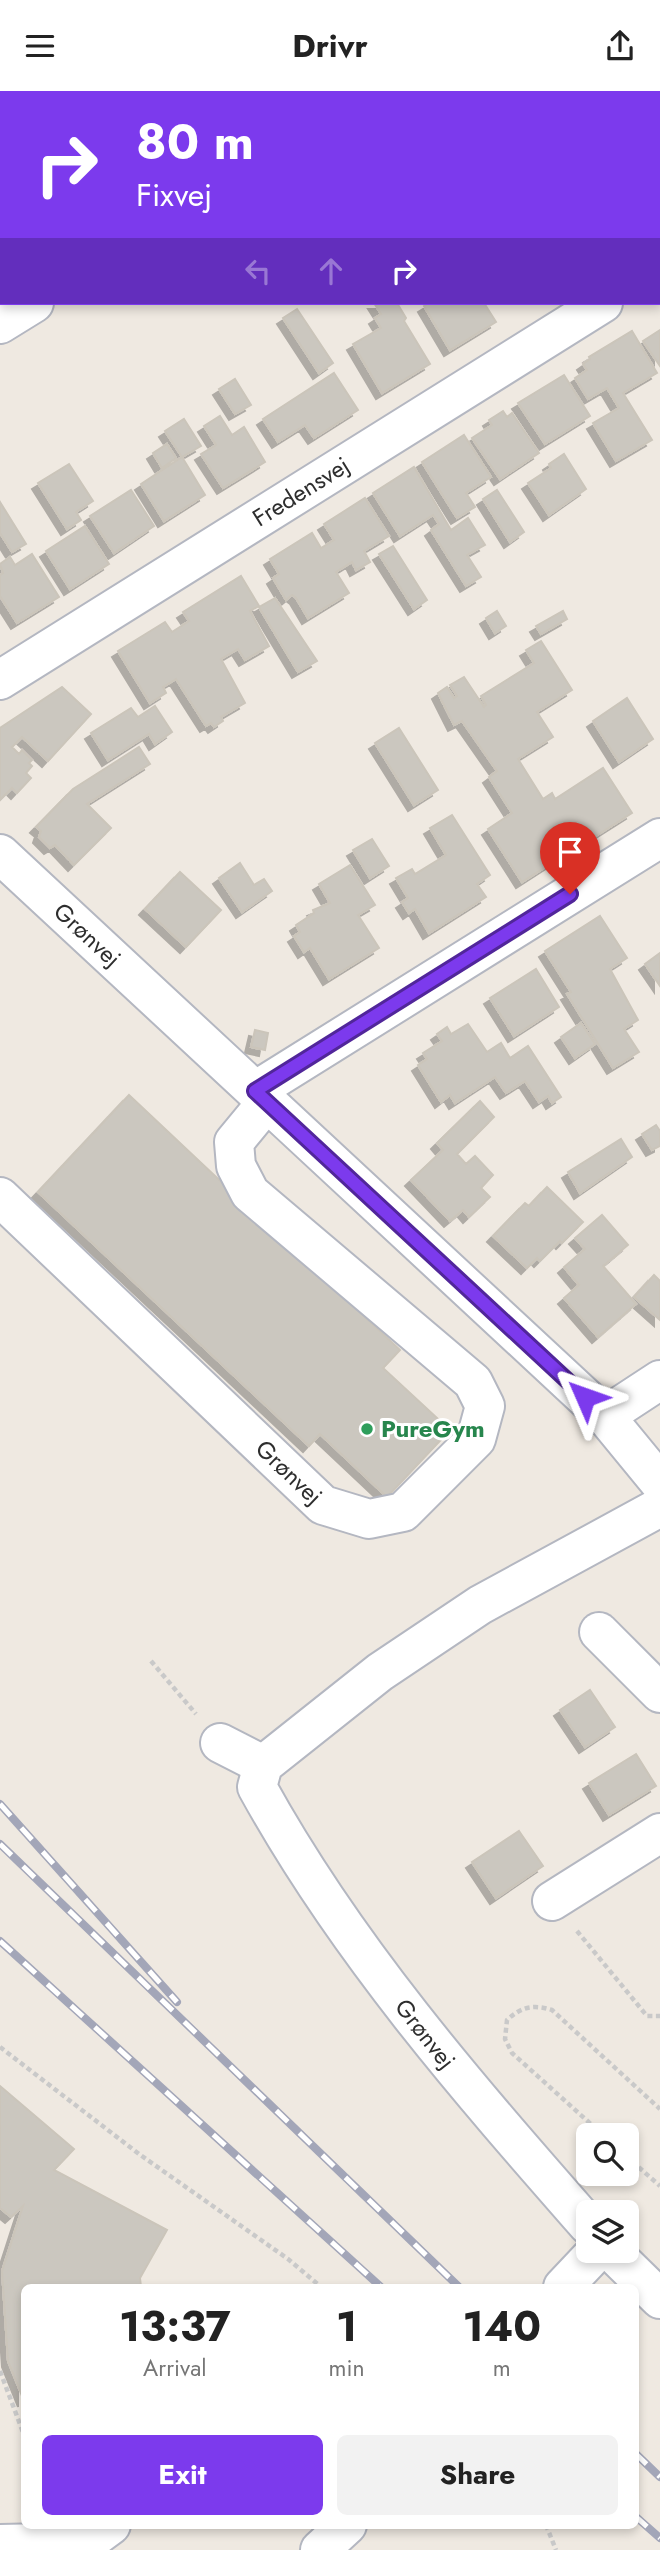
<!DOCTYPE html>
<html lang="en">
<head>
<meta charset="utf-8">
<style>
	body { margin:0; font-family:Jost,sans-serif; background:#f2f2f2; color:#222; height:100vh; display:flex; flex-direction:column; font-size:26px; white-space:nowrap }
	* { box-sizing:border-box; margin:0 }
	p { font-size:23px; color:#767676 }
	.icon { flex:none; width:38px; height:38px; fill:none; stroke:currentColor; stroke-width:2; stroke-linecap:round; stroke-linejoin:round }
	.map { position:relative; flex:1; overflow:hidden }
	.sheet { position:absolute; left:21px; top:2193px; width:618px; height:245px; display:flex; flex-direction:column; background:#fff; border-radius:10px; box-shadow:0 4px 10px #0003 }
	.sheet>* { flex:none }
	.top-card { position:absolute; left:0px; top:0px; width:662px; height:214px; box-shadow:0 4px 10px #0003; background:#7c3aed; color:#fff; overflow:hidden }
	.buttons { position:absolute; left:576px; top:2032px; display:grid; gap:14px }
	.buttons a { display:grid; place-items:center; width:63px; height:63px; border-radius:10px; background:#fff; box-shadow:0 4px 10px #0003; font-size:35px }
	.pin { position:absolute; display:grid; place-items:center; width:60px; height:60px; color:#fff; margin:-72px -30px; border-radius:50% 50% 50% 0; rotate:-45deg; box-shadow:0 0 7px #0007 }
	.pin .icon { rotate:45deg }
	.me { position:absolute; width:77px; margin:-38px; rotate:313deg; stroke-linejoin:round; filter:drop-shadow(0 0 5px #0008) }
	.turn { display:flex; align-items:center; gap:24px; height:147px; padding:0 21px; font-size:32px }
	.turn .icon { width:91px; height:91px; stroke-width:2.5 }
	.turn b { display:block; font-size:49px; line-height:60px }
	.lanes { display:flex; align-items:center; height:66px; padding:0 21px; background:#0003; justify-content:center; gap:35px; direction:ltr }
	.lanes .off { opacity:.35 }
	.eta { display:flex; justify-content:space-evenly; align-items:center; height:119px; text-align:center }
	.eta b { font-size:42px; font-weight:700; line-height:49px }
	.cta { display:flex; gap:14px; margin-top:auto; padding:14px 21px }
	.cta a { flex:1; height:80px; border-radius:10px; background:#7c3aed; color:#fff; font-size:28px; font-weight:700; line-height:80px; text-align:center }
	.cta a+a { background:#f2f2f2; color:#222 }
	header { display:flex; justify-content:space-between; align-items:center; height:91px; padding:0 21px; background:#fff; font-size:32px; font-weight:700 }
	.map>svg:first-child { display:block }
	.building { fill:#cbc7bf; stroke:#cbc5ba; stroke-width:2; filter:url(#shadow) }
	.lines { fill:none; stroke-linecap:round; stroke-linejoin:round }
	.minor-casing { stroke:#b4b7c1; stroke-width:42 }
	.path { stroke:#c9c9c9; stroke-width:4.5; stroke-dasharray:5 3.5; stroke-linecap:butt }
	.minor { stroke:#fff; stroke-width:38 }
	.rail-casing { stroke:#a3a6b8; stroke-width:8 }
	.rail { stroke:#fff; stroke-width:5; stroke-dasharray:16; stroke-linecap:butt }
	.route-casing { stroke:#51269a; stroke-width:18 }
	.route { stroke:#7c3aed; stroke-width:12 }
	.leisure-dot { fill:#2e9e5b; stroke:#fff; stroke-width:2.5 }
	.labels { text-anchor:middle; stroke-width:6; stroke-linejoin:round; paint-order:stroke }
	.street-label { font-size:24px; fill:#2e2e2e; stroke:#fff }
	.leisure-label { font-size:24px; font-weight:bold; fill:#27864d; stroke:#fff; text-anchor:start }
</style>
</head>
<body>
<header><svg class="icon" aria-label="menu" viewBox="0 0 24 24"><path d="M4 6h16M4 12h16M4 18h16"/></svg>Drivr<svg class="icon" aria-label="share" viewBox="0 0 24 24"><path d="M12 15V3M7 8l5-5 5 5M5 13v7h14v-7"/></svg></header>
<div class="map">
<svg width="660" height="2459" viewBox="0 0 660 2459">
	<defs>
		<filter id="shadow"><feDropShadow dx="-6" dy="6" stdDeviation="0" flood-color="#0004"/></filter>
	</defs>
	<rect width="100%" height="100%" fill="#efe9e1"/>
	<path class="building" d="M374,212H397L406,227L404,230L430,273L382,302L353,253L381,237L375,227L381,223Z
		M429,212H484L496,231L450,259L424,215Z
		M297,218L333,272L319,282L283,227Z
		M660,239V275L643,250Z
		M632,240L657,282L623,302L652,349L616,370L593,332L619,317L607,297L588,308L575,287L587,279L583,273L590,268L589,266Z
		M334,282L358,319L314,347L305,334L278,351L263,328Z
		M564,284L590,325L545,353L518,312Z
		M235,288L251,314L235,323L219,298Z
		M503,320L507,326L512,322L539,362L500,388L472,347L492,334L489,329Z
		M220,325L232,344L244,336L265,371L223,397L201,363L216,354L204,335Z
		M184,328L201,355L182,366L165,340Z
		M464,344L491,386L466,402L475,416L457,427L422,371Z
		M167,353L176,367L162,377L153,362Z
		M564,363L586,398L549,424L528,392L551,377L549,373Z
		M182,366L205,404L164,430L141,393Z
		M69,373L93,410L76,421L81,429L67,438L38,392Z
		M414,376L451,439L468,427L485,454L467,464L481,486L466,495L431,439L439,433L433,424L400,445L373,402Z
		M131,399L154,435L114,462L90,425Z
		M497,399L524,441L510,451L483,408Z
		M365,407L389,445L364,460L370,471L356,479L352,471L336,481L349,502L308,527L296,507L292,504L286,509L273,487L279,483L270,468L312,442L321,457L334,449L324,433Z
		M0,411L26,453L12,461L0,442Z
		M85,435L109,473L70,498L46,460Z
		M393,455L427,509L414,518L379,463Z
		M32,463L59,506L17,532L0,505V484L3,482L0,473L10,466L15,474Z
		M241,485L259,515L250,520L269,555L245,569L238,558L221,568L245,612L221,626L223,630L214,636L211,632L206,635L176,588L163,596L166,602L150,612L118,560L165,531L172,541L189,530L183,521Z
		M275,507L317,570L298,581L259,516Z
		M497,520L506,535L495,542L486,527Z
		M563,520L567,528L541,543L536,535Z
		M541,550L572,599L537,621L553,646L518,668L543,708L552,702L555,708L603,677L632,722L580,755L566,735L562,737L575,757L522,791L488,738L512,722L489,686L497,680L462,630L454,634L438,602L447,596L454,607L457,605L450,594L464,586L484,616L486,614L481,605L534,572L526,559Z
		M62,596L91,623L48,670L22,646L12,656L19,663L22,659L32,669L29,672L32,675L26,682L31,687L17,702L12,697L0,709V637Z
		M627,607L653,648L619,671L593,630Z
		M155,615L172,641L155,653L149,643L108,669L91,642L131,617L138,626Z
		M399,637L438,699L414,714L375,652Z
		M139,656L150,673L87,713L111,737L74,774L55,754L50,757L39,746L41,740L36,736L73,698Z
		M452,724L490,784L477,793L486,806L429,842L415,818L409,822L402,811L408,807L396,787L412,778L415,783L446,764L430,737Z
		M372,748L389,775L370,787L353,759Z
		M240,772L254,794L264,788L272,800L242,821L219,787Z
		M350,774L375,814L358,824L379,857L329,888L310,857L304,861L294,845L300,841L296,834L314,822L313,819L330,812L319,793Z
		M180,781L221,819L186,856L145,818Z
		M600,825L627,867L610,878L638,929L624,938L639,961L613,977L567,903L571,901L545,860Z
		M660,862V895L645,873Z
		M536,878L559,916L514,945L490,907Z
		M581,932L595,953L575,967L561,946Z
		M468,933L487,961L501,952L510,967L528,955L561,1006L552,1012L548,1005L539,1011L525,990L506,1002L495,986L455,1012L450,1004L441,1011L418,974L427,968L423,962L442,950L437,943L447,936L451,943Z
		M255,939L268,942L265,959L251,956Z
		M129,1004L400,1259L383,1277L450,1339L387,1406L320,1343L309,1355L38,1101Z
		M480,1010L494,1026L457,1063L466,1073L475,1065L493,1084L481,1097L490,1106L469,1126L463,1119L450,1130L411,1089L443,1059L437,1052Z
		M656,1034L660,1040V1055L652,1059L642,1043Z
		M621,1048L632,1066L580,1102L568,1081Z
		M547,1096L583,1131L562,1152L560,1150L540,1170L537,1167L527,1177L493,1145L525,1112L529,1115Z
		M602,1124L628,1154L603,1175L636,1213L598,1246L564,1207L579,1194L564,1176L585,1158L575,1147Z
		M654,1184L660,1190V1229L634,1206Z
		M590,1599L615,1636L585,1656L560,1619Z
		M636,1663L656,1695L609,1724L589,1692Z
		M519,1740L543,1775L496,1807L472,1771Z
		M0,1995L74,2058L54,2079L167,2139L140,2187L141,2196H24V2310L8,2270L2,2180L23,2115L11,2126L0,2117Z"/>
	<g class="lines">
		<defs>
			<g id="minor">
				<path d="M0,233L34,212"/>
				<path id="s1" d="M0,589L603,212"/>
				<path id="s2" d="M0,763L605,1325L660,1392"/>
				<path d="M255,1000L660,747"/>
				<path id="s3" d="M0,1106L323,1414L369,1428L403,1421L476,1348L485,1315L473,1291L250,1102L236,1075L234,1051L267,1011"/>
				<path d="M605,1325L660,1289"/>
				<path d="M599,1541L660,1602"/>
				<path d="M220,1652L263,1674"/>
				<path d="M552,1810L660,1742"/>
				<path d="M588,2134C467,1996 346,1858 257,1696L263,1674L380,1581L480,1514L660,1416"/>
				<path d="M611,2160L660,2208"/>
				<path d="M563,2196L597,2160"/>
				<path d="M0,2453L88,2451L111,2434"/>
				<path d="M320,2459L347,2434"/>
			</g>
		</defs>
		<use href="#minor" class="minor-casing"/>
		<path class="path" d="M0,71L2,70
			M151,1570L196,1623
			M577,1840L647,1925H660
			M0,1956L139,2063L288,2168L321,2196
			M603,2044L512,1962L505,1948L507,1929C521,1916 533,1913 552,1919L660,2018
			M626,2065L660,2095
			M0,2280L24,2344
			M546,2434L556,2459"/>
		<use href="#minor" class="minor"/>
		<defs>
			<path id="rail" d="M0,1713L177,1911
				M0,1753L459,2196
				M0,1850L381,2196
				M635,2362L660,2386
				M635,2425L660,2447"/>
		</defs>
		<use href="#rail" class="rail-casing"/>
		<use href="#rail" class="rail"/>
	</g>
	<g class="lines">
		<defs>
			<path id="route" d="M570,803L255,1000L585,1306"/>
		</defs>
		<use href="#route" class="route-casing"/>
		<use href="#route" class="route"/>
	</g>
	<circle class="leisure-dot" cx="367" cy="1338" r="7"/>
	<g class="labels">
		<g class="street-label">
			<text dy="8" stroke="none"><textPath href="#s1" startOffset="355">Fredensvej</textPath></text>
			<text dy="8" stroke="none"><textPath href="#s2" startOffset="119">Grønvej</textPath></text>
			<text dy="8" stroke="none"><textPath href="#s3" startOffset="399">Grønvej</textPath></text>
			<text transform="translate(425 1943) rotate(52)" y="8">Grønvej</text>
		</g>
		<g class="leisure-label">
			<text x="381" y="1346">PureGym</text>
		</g>
	</g>
</svg>
<div class="buttons">
<a><svg class="icon" aria-label="search" viewBox="0 0 24 24"><circle cx="10" cy="10" r="6"/><path d="M15 15l6 6"/></svg></a>
<a><svg class="icon" aria-label="layers" viewBox="0 0 24 24"><path d="M12 4l9 5-9 5-9-5zM3 14l9 5 9-5"/></svg></a>
</div>
<div class="pin" style="left:570px;top:803px;background:#d93025"><svg class="icon" aria-label="arrive" viewBox="0 0 24 24"><path d="M6 21V4h12l-3 4 3 4H6"/></svg></div>
<svg class="me" style="left:585px;top:1306px" viewBox="-20 -20 40 40"><path d="M0-17L14 15 0 8-14 15z" fill="#7c3aed" stroke="#fff" stroke-width="4"/></svg>
<div class="top-card">
<div class="turn"><svg class="icon" aria-label="right" viewBox="0 0 24 24"><path d="M7 20v-9h11M14 6l5 5-5 5"/></svg><div><b>80 m</b>Fixvej</div></div>
<div class="lanes"><svg class="icon off" aria-label="left" viewBox="0 0 24 24"><path d="M17 20v-9H6M10 6l-5 5 5 5"/></svg><svg class="icon off" aria-label="ahead" viewBox="0 0 24 24"><path d="M12 20V5M6 11l6-6 6 6"/></svg><svg class="icon" aria-label="right" viewBox="0 0 24 24"><path d="M7 20v-9h11M14 6l5 5-5 5"/></svg></div>
</div>
<section class="sheet">
<div class="eta">
<div><b>13:37</b><p>Arrival</p></div>
<div><b>1</b><p>min</p></div>
<div><b>140</b><p>m</p></div>
</div>
<div class="cta"><a>Exit</a><a>Share</a></div>
</section>
</div>
</body>
</html>
